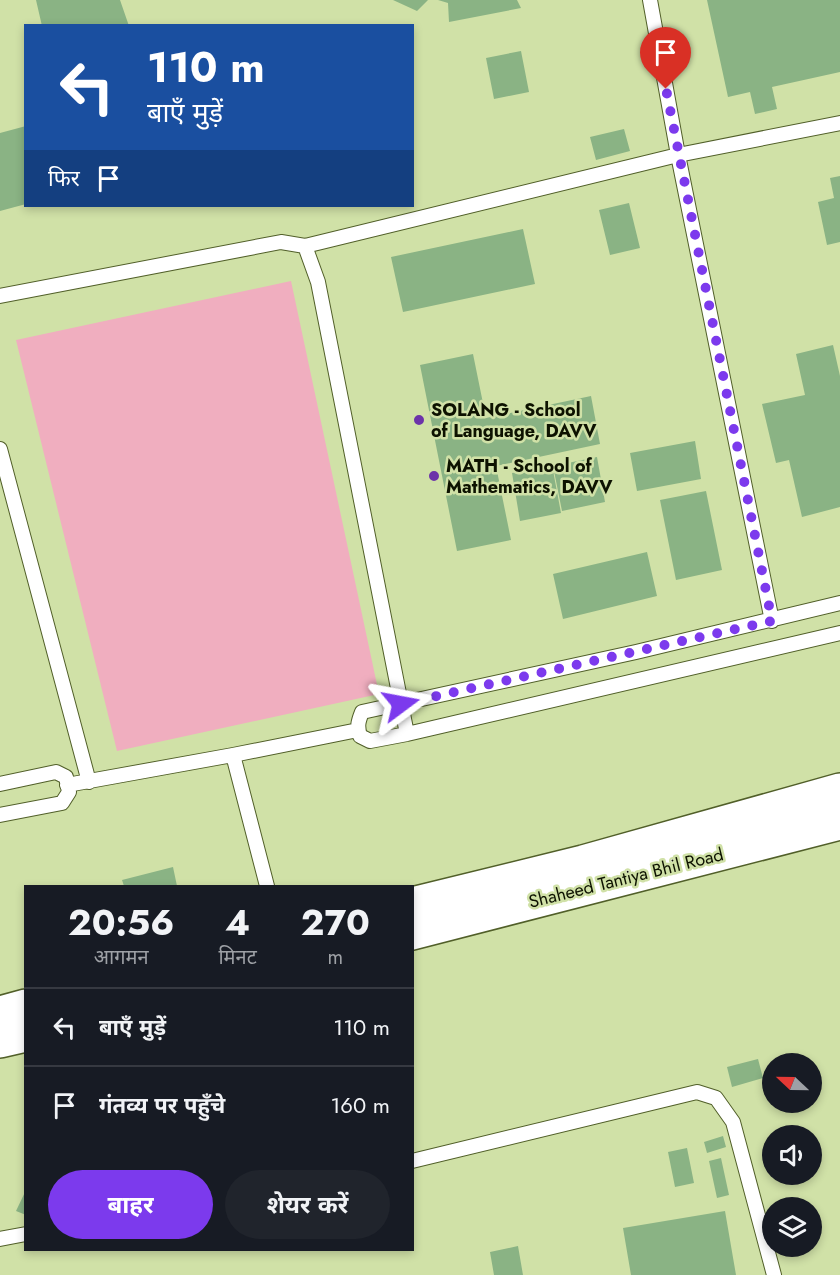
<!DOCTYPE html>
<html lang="hi">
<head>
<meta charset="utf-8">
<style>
	body { margin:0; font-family:Jost,"Noto Sans Devanagari",sans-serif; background:#20242c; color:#f1f3f6; height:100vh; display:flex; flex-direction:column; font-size:22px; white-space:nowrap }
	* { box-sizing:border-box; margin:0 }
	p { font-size:20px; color:#9ea1a6 }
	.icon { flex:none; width:33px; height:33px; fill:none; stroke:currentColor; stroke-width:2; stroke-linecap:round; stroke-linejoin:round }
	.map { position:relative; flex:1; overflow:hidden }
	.sheet { position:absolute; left:24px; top:885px; width:390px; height:366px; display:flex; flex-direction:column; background:#171b24; border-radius:0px; box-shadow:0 3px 9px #0003 }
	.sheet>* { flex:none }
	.top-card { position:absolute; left:24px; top:24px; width:390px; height:183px; border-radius:0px; box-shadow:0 3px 9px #0003; background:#1a4fa0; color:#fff; overflow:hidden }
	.needle { width:39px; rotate:292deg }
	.tools { position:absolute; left:762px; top:1053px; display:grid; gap:12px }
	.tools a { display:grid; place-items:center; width:60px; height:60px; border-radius:50%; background:#171b24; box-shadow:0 3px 9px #0003; font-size:30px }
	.pin { position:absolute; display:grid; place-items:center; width:51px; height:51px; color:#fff; margin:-62px -26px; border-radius:50% 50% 50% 0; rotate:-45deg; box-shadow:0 0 6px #0007 }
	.pin .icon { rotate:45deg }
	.me { position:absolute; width:66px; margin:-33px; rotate:77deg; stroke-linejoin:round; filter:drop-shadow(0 0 4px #0008) }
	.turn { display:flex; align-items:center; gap:21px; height:126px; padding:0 24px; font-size:27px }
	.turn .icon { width:78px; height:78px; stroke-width:2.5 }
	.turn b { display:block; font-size:42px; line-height:51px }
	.then { display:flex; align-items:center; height:57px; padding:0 24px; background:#0003; gap:12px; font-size:22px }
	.eta { display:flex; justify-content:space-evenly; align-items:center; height:102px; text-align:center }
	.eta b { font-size:36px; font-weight:700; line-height:42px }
	.cta { display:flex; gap:12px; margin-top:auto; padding:12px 24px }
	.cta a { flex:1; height:69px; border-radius:36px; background:#7c3aed; color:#fff; font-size:24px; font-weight:700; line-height:69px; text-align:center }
	.cta a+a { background:#20242c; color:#f1f3f6 }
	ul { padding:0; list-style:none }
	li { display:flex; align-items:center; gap:18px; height:78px; padding:0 24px; border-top:2px solid #363941 }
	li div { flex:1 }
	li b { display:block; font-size:22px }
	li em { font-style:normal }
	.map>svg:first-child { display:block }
	.green { fill:#f0aebf }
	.building { fill:#8ab384 }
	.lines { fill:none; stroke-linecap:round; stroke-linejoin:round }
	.service-casing { stroke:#515f29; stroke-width:16 }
	.secondary-casing { stroke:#515f29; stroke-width:36 }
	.service { stroke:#fff; stroke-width:14 }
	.secondary { stroke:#fff; stroke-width:33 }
	.route { stroke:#7c3aed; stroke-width:10; stroke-dasharray:0 18 }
	.poi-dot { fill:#6c33a9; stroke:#d0e1a7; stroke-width:2 }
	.labels { text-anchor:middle; stroke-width:5; stroke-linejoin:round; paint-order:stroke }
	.poi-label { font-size:18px; font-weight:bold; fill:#0d1200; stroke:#d0e1a7; text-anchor:start }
	.street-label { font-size:18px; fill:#0d1200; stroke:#d0e1a7 }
</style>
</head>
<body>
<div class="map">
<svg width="840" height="1275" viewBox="0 0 840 1275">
	<rect width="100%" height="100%" fill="#d0e1a7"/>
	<path class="green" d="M291,281L379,694L117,751L16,340Z"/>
	<path class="building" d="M36,0H120L129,26H42Z
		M393,0H428L417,11Z
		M438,0H517L521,8L449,22L448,3Z
		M707,0H840V72L772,87L777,109L755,114L750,92L728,97Z
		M521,51L529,92L494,99L486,58Z
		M26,126V204L0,211V133Z
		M624,129L630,151L596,160L590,137Z
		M840,176V242L827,245L818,202L834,198L830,178Z
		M629,203L640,248L610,255L599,210Z
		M523,229L535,284L403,312L391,257Z
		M833,345L840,376V507L802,517L789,460L776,463L762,404L805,395L796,354Z
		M473,354L486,418L591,396L600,444L496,466L511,540L457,551L420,365Z
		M695,441L701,479L637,491L630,453Z
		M597,457L605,502L562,511L553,466Z
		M552,465L561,513L520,521L512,473Z
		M706,491L722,570L676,580L660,500Z
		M647,552L657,596L563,619L553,574Z
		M173,867L177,886H124L122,880Z
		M758,1059L763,1078L732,1087L727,1067Z
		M723,1136L726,1147L707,1153L704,1142Z
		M687,1148L694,1183L675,1187L668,1152Z
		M721,1158L729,1195L717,1198L709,1161Z
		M26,1190V1215L16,1211Z
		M725,1211L736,1275H631L623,1228Z
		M518,1246L523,1275H494L490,1252Z"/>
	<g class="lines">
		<defs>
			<path id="service" d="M650,0L678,155L772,621
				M305,246L678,155L840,123
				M0,296L281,242L305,246L318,282L407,734
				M0,449L89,782
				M840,603L636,652L362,712C358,722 357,726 360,736L370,741L407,734L840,633
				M233,755L267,886
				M0,784L56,772L66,777L69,792L62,803L0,815
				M67,785L233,755L358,730
				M412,1161L697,1092L716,1098L733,1122L774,1275
				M0,1239L26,1234"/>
			<path id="secondary" d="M412,904L583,862L840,790
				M412,933L840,823
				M0,1013L26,1006
				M0,1041L26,1035"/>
		</defs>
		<use href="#service" class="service-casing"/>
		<use href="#secondary" class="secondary-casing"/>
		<use href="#service" class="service"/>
		<use href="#secondary" class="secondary"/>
	</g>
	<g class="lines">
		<path class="route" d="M401,704L772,621L666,89"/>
	</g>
	<g class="poi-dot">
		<circle cx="419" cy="420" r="6"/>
		<circle cx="434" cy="476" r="6"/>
	</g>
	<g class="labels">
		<g class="poi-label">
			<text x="431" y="416">SOLANG - School<tspan x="431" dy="21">of Language, DAVV</tspan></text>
			<text x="446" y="472">MATH - School of<tspan x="446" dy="21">Mathematics, DAVV</tspan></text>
		</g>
		<g class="street-label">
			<text transform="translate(626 878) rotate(-14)" y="6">Shaheed Tantiya Bhil Road</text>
		</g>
	</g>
</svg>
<div class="tools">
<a><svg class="needle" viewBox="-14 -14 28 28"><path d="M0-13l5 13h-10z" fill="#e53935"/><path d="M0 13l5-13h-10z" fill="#9ea1a6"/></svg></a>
<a><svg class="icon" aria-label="sound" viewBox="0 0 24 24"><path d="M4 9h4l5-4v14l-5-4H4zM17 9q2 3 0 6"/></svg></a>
<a><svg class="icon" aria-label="layers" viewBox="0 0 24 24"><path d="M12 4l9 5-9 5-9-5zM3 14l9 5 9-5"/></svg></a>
</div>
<div class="pin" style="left:666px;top:89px;background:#d93025"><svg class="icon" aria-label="arrive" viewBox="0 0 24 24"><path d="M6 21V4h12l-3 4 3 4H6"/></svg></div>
<svg class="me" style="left:401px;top:704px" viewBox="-20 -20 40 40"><path d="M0-17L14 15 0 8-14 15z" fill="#7c3aed" stroke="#fff" stroke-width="4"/></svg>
<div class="top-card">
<div class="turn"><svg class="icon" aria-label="left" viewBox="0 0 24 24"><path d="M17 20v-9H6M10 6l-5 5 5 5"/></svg><div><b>110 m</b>बाएँ मुड़ें</div></div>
<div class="then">फिर<svg class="icon" aria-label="arrive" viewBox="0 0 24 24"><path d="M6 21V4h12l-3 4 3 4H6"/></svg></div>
</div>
<section class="sheet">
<div class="eta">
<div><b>20:56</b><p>आगमन</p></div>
<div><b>4</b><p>मिनट</p></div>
<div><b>270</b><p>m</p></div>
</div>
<ul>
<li><svg class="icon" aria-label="left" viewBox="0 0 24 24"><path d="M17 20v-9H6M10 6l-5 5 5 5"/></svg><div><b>बाएँ मुड़ें</b></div><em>110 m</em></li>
<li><svg class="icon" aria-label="arrive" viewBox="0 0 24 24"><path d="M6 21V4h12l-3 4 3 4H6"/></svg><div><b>गंतव्य पर पहुँचे</b></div><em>160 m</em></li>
</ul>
<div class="cta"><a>बाहर</a><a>शेयर करें</a></div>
</section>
</div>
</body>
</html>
